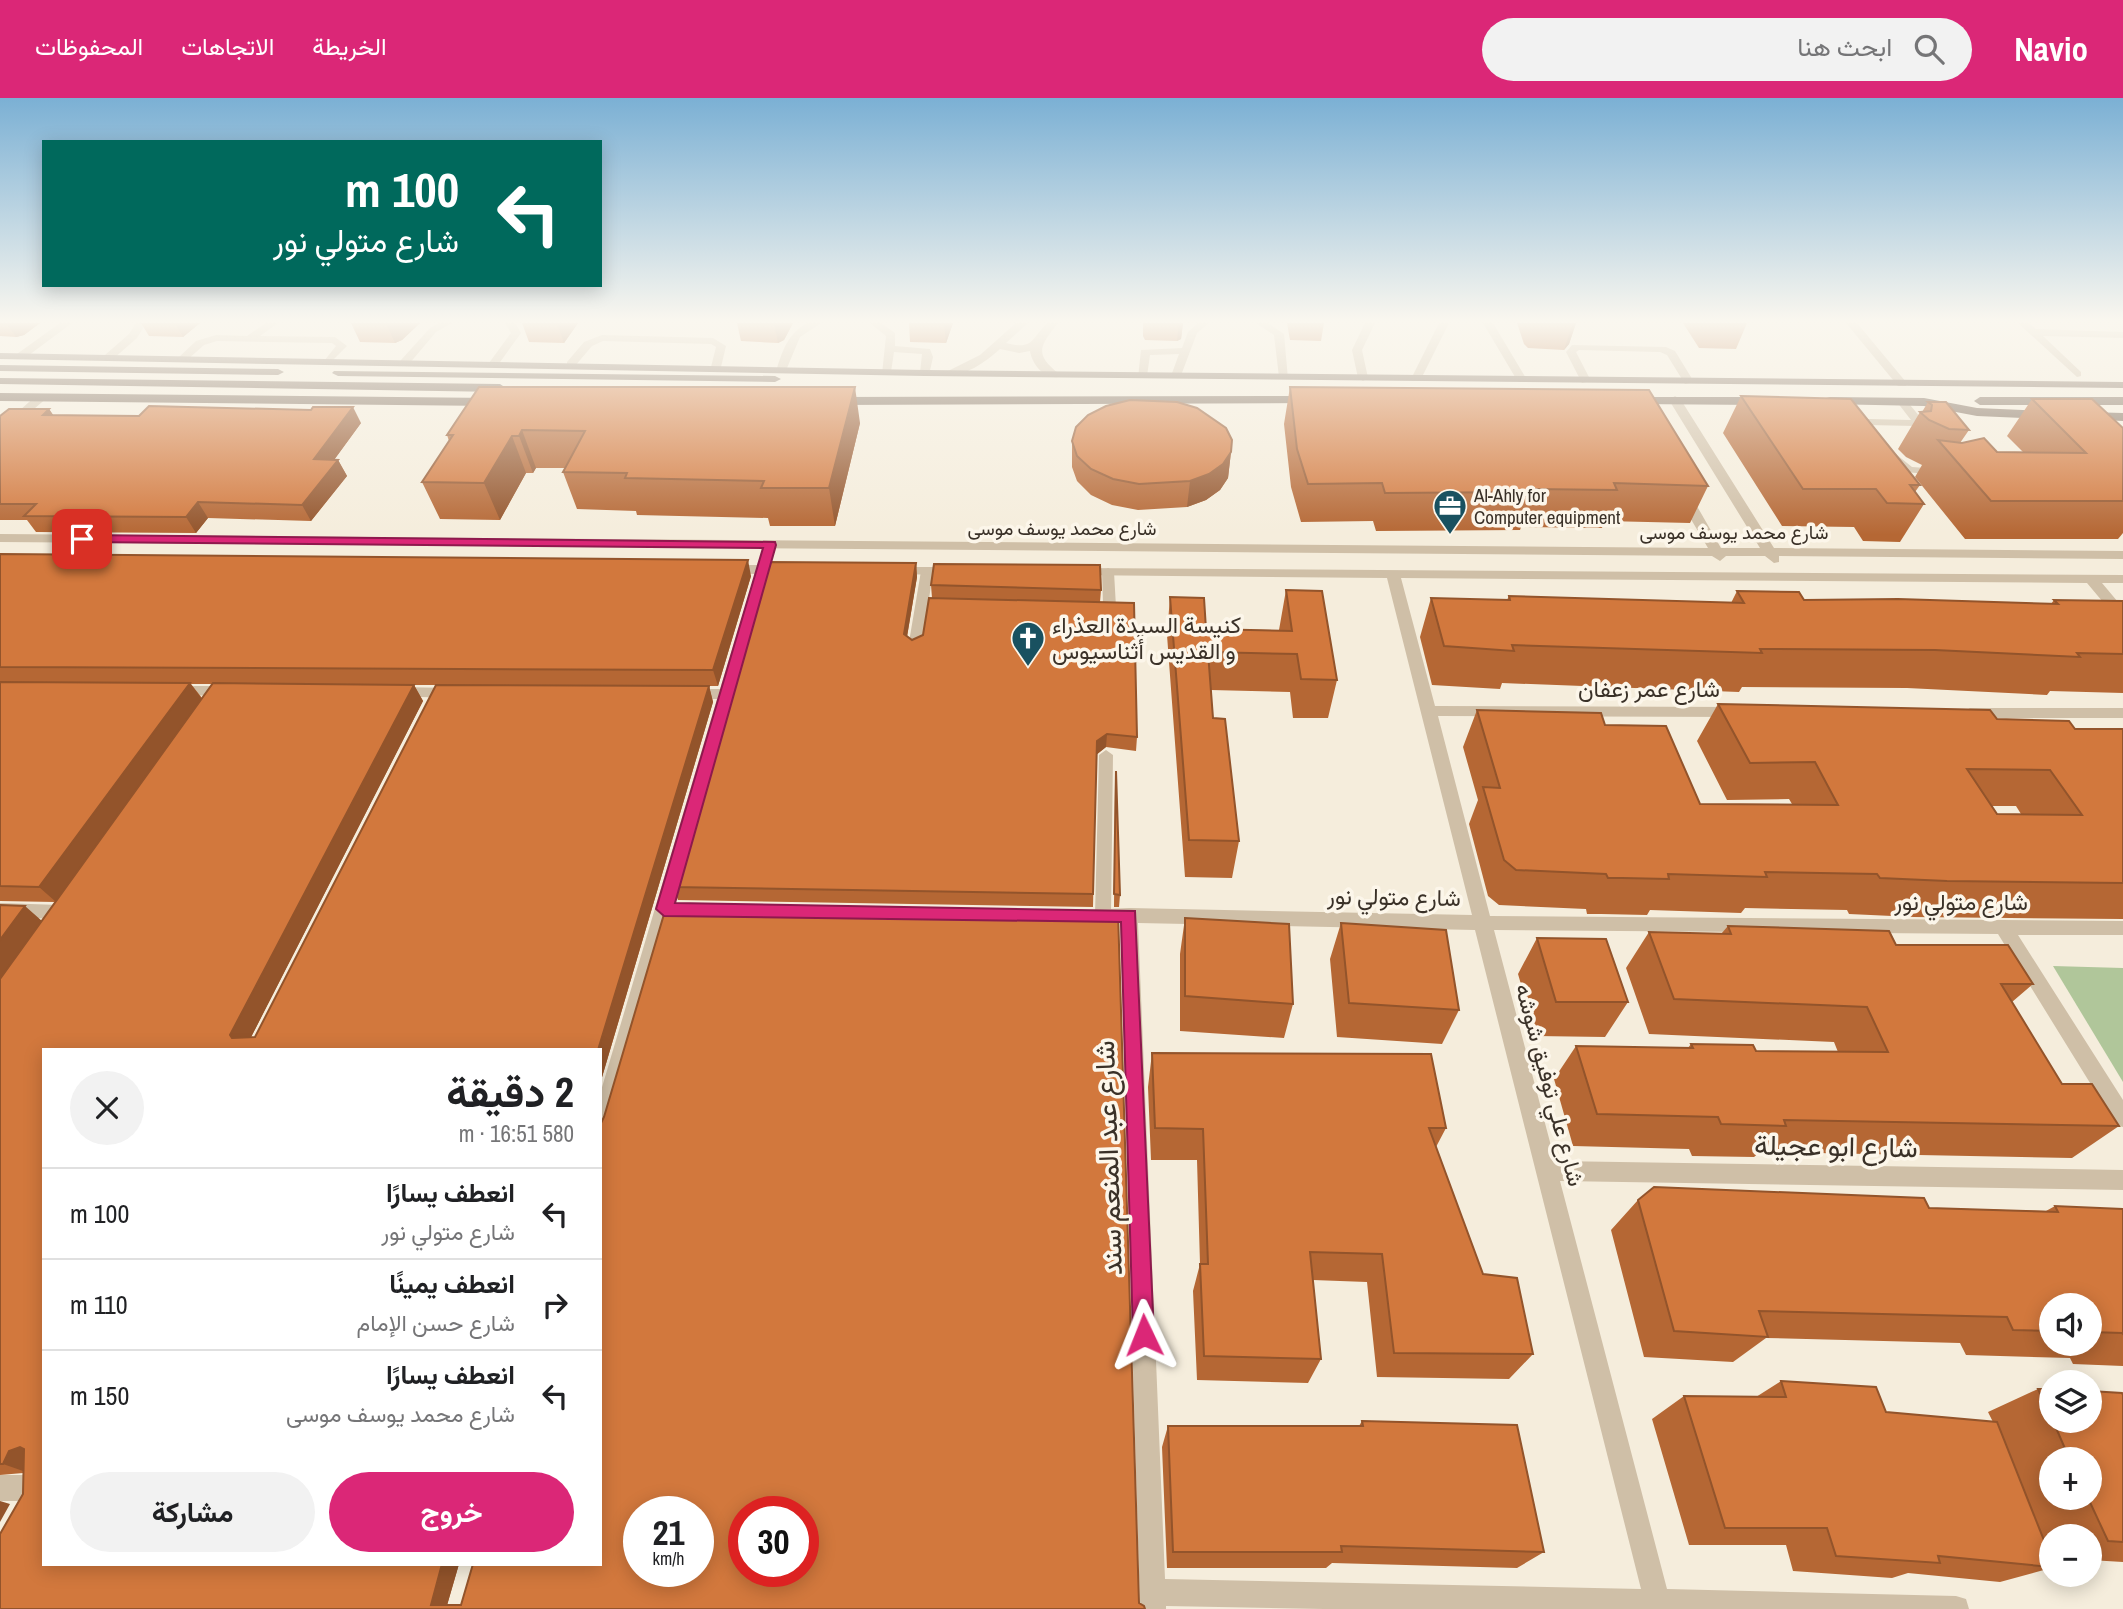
<!DOCTYPE html>
<html lang="ar">
<head>
<meta charset="utf-8">
<style>
	body { margin:0; font-family:"Archivo Narrow",Vazirmatn,sans-serif; background:#f2f2f2; color:#202124; direction:rtl; height:100vh; display:flex; flex-direction:column; font-size:26px; white-space:nowrap }
	* { box-sizing:border-box; margin:0 }
	p { font-size:23px; color:#757577 }
	.icon { flex:none; width:38px; height:38px; fill:none; stroke:currentColor; stroke-width:2; stroke-linecap:round; stroke-linejoin:round }
	.map { position:relative; flex:1; overflow:hidden; direction:ltr }
	.sheet { position:absolute; left:42px; top:950px; width:560px; height:518px; display:flex; flex-direction:column; background:#fff; border-radius:0px; box-shadow:0 4px 18px #0003; direction:rtl }
	.sheet>* { flex:none }
	.banner { position:absolute; left:42px; top:42px; width:560px; height:147px; border-radius:0px; box-shadow:0 4px 18px #0003; direction:rtl; background:#00695c; color:#fff; overflow:hidden }
	.controls { position:absolute; left:2039px; top:1195px; display:grid; gap:14px }
	.controls a { display:grid; place-items:center; width:63px; height:63px; border-radius:50%; background:#fff; box-shadow:0 4px 18px #0003; font-size:35px }
	.speed { position:absolute; left:623px; top:1398px; display:flex; gap:14px; font-size:35px; font-weight:700; text-align:center }
	.speed>* { display:grid; place-content:center; width:91px; height:91px; border-radius:50%; background:#fff; box-shadow:0 4px 18px #0003; line-height:1 }
	.speed small { font-size:18px; font-weight:400 }
	.speed .limit { border:10px solid #d22; background:#fff; color:#111 }
	.pin { position:absolute; display:grid; place-items:center; width:60px; height:60px; color:#fff; margin:-30px; border-radius:14px; box-shadow:0 4px 10px #0006 }
	.me { position:absolute; width:77px; margin:-38px; rotate:358deg; stroke-linejoin:round; filter:drop-shadow(0 0 5px #0008) }
	.turn { display:flex; align-items:center; gap:24px; height:147px; padding:0 28px; font-size:32px }
	.turn .icon { width:91px; height:91px; stroke-width:2.5 }
	.turn b { display:block; font-size:49px; line-height:60px }
	.round { display:grid; place-items:center; flex:none; width:74px; height:74px; border-radius:37px; background:#f2f2f2 }
	.overview { display:flex; align-items:center; justify-content:space-between; height:119px; padding:0 28px }
	h1 { font-size:42px; font-weight:700; line-height:52px }
	.button { display:flex; gap:14px; margin-top:auto; padding:14px 28px }
	.button a { flex:1; height:80px; border-radius:42px; background:#db2777; color:#fff; font-size:28px; font-weight:700; line-height:80px; text-align:center }
	.button a+a { background:#f2f2f2; color:#202124 }
	ul { padding:0; list-style:none }
	li { display:flex; align-items:center; gap:21px; height:91px; padding:0 28px; border-top:2px solid #e0e0e0 }
	li div { flex:1 }
	li b { display:block; font-size:26px }
	li em { font-style:normal }
	header { display:flex; align-items:center; gap:42px; box-sizing:border-box; height:98px; padding:0 35px; background:#db2777; color:#fff }
	header strong { font-size:33px }
	nav { display:flex; gap:38px; margin-inline-start:auto; font-size:24px }
	.search { width:490px; height:63px; background:#f2f2f2; display:flex; align-items:center; gap:18px; box-sizing:border-box; padding:0 24px; border-radius:38px; color:#757577; font-size:26px }
	.map>svg:first-child { display:block }
	.green { fill:#b0c69a }
	.lines { fill:none; stroke-linecap:round; stroke-linejoin:round }
	.lane { fill:#cfbfa7; fill-rule:evenodd }
	.street { fill:#cfbfa7; fill-rule:evenodd }
	.primary { fill:#7e6a58; fill-rule:evenodd }
	.wall { fill:#b56734; fill-rule:evenodd }
	.shaded-wall { fill:#93542b }
	.building { fill:#d2783d; stroke:#93542b; stroke-width:2; fill-rule:evenodd }
	.route { fill:#db2777; stroke:#8e194d; stroke-width:2 }
	.labels { text-anchor:middle; stroke-width:7; stroke-linejoin:round; paint-order:stroke }
	.far-poi-label { font-size:19px; fill:#3a3128; stroke:#fcf6ea; text-anchor:start }
	.far-street-label { font-size:19px; fill:#3a3128; stroke:#fcf6ea }
	.poi-label { font-size:23px; fill:#3a3128; stroke:#fcf6ea; text-anchor:start }
	.street-label { font-size:23px; fill:#3a3128; stroke:#fcf6ea }
	.near-street-label { font-size:28px; fill:#3a3128; stroke:#fcf6ea }
</style>
</head>
<body>
<header>
<strong>Navio</strong>
<div class="search"><svg class="icon" aria-label="search" viewBox="0 0 24 24"><circle cx="10" cy="10" r="6"/><path d="M15 15l6 6"/></svg>ابحث هنا</div>
<nav><a>الخريطة</a><a>الاتجاهات</a><a>المحفوظات</a></nav>
</header>
<div class="map">
<svg width="2123" height="1511" viewBox="0 0 2123 1511">
	<rect width="100%" height="100%" fill="#f5eddc"/>
	<path class="green" d="M2053,868L2123,870V984Z"/>
	<g class="lines">
		<path class="lane" d="M60,225H72L25,260H17V256Z
			M136,225H146L137,240L113,261H105V257L129,236Z
			M266,225H278L260,238L335,239L347,248L329,266L324,263L336,248L332,245L217,243L204,247L187,262L178,260L196,243L216,237L247,238Z
			M439,225H452L436,234L409,266H401V262L430,230Z
			M505,225H515L521,235L498,267H490L489,265L511,235Z
			M807,225H821L800,239L787,270L778,272L777,270C783,251 789,235 807,225Z
			M870,225H881L895,235V248L930,251L933,259L929,277L920,275L922,256L894,254L891,274L882,276L886,238Z
			M1198,225H1209L1197,235L1180,280L1171,278L1179,256L1150,257L1147,278L1138,280L1141,252L1182,250L1188,234Z
			M1256,225H1268L1284,236L1288,281L1279,279L1274,237Z
			M1365,225H1375L1362,252L1368,280L1363,283L1358,280L1352,252Z
			M1439,225H1449L1421,281L1412,283L1411,281Z
			M1483,225H1493L1527,282L1526,284H1518Z
			M602,237L713,240L726,248L721,269L716,272L711,269L716,249L711,246L603,243L592,248L575,268H567V264L584,244Z
			M1572,247L1666,249L1675,253L1694,284L1685,286L1667,257L1660,254L1579,252L1576,254L1591,283L1582,285L1566,254Z
			M1902,301L1906,302L1934,336V340H1926L1916,328L1868,327L1863,324L1868,321L1911,322L1897,304Z
			M1892,353L1912,369L1940,371L1946,374L1940,377L1905,374L1886,356Z
			M927,469L933,473L922,550L915,554L908,550L921,473Z
			M1108,470L1114,474L1116,509L1110,513L1091,515V509L1103,506L1102,474Z
			M1106,652L1113,657L1111,817L1109,822H1097L1095,817L1099,657Z"/>
		<path class="street" d="M1016,225H1028L1006,245C1033,252 1031,242 1047,225H1058C1041,247 1033,255 1058,275V279C1044,281 1032,266 1030,253L1019,255L1000,251C988,262 965,279 948,277V273L980,257Z
			M1846,225H1857L1906,284V288H1898Z
			M2018,225H2029L2036,231L2123,234V240L2043,238L2081,274V278L2077,279Z
			M38,296L48,299L0,340V330Z
			M1675,298L1681,302L1774,450L2123,453V461L1779,458V464L1774,465L1765,458H1726L1720,463L1712,458L0,444V436L1708,450L1676,396L1683,392L1690,396L1721,450H1760L1669,302Z
			M765,460L770,461L771,467L787,468L794,472L787,476H769L610,1032L607,1039L600,1042V996L717,601H688L680,596L688,591H720L755,476L728,475L721,471L728,467H757L760,461Z
			M892,469H955L962,473L955,477L887,476L885,473Z
			M1078,470L2123,477V485H2102L2123,510V524L2118,522L2087,485L1401,480L1435,608L1736,609L1744,614L1736,619L1438,618L1490,818L2123,823V837H2018L2123,1002V1029L2116,1027L1998,836L1494,832L1555,1063L2123,1072V1092L1560,1083L1667,1491L1956,1498L1966,1501L1969,1511H1324L1166,1508V1511H1140L1120,825L1088,822L1085,817L1088,812L1129,810L1472,817L1387,480L1073,477V471ZM1138,825L1475,832L1641,1491L1165,1481Z
			M174,588H230L238,593L230,598L169,597L166,593Z
			M394,589L454,590L462,595L454,600L389,598L386,594Z
			M1970,610H2123V620H1970L1962,615Z
			M0,805L60,807L66,809L69,814L66,819L60,821L0,819Z
			M0,1377H44V1403H0Z"/>
		<path class="primary" d="M0,255L925,272L2123,284V290L925,278L0,261Z
			M0,267L278,271L284,274L278,277L0,273Z
			M334,273L775,278L781,281L775,284L338,278L332,275Z
			M0,280L500,286L506,290L500,294L0,286Z
			M0,295L493,300L499,304L493,308L0,303Z
			M1309,298L1315,302L1313,305L833,307L827,303L833,299Z
			M1630,299H1760L1766,303L1760,307L1634,306L1628,302Z
			M1830,299L1924,300L1977,310L2043,313L2049,317L2043,321L1977,318L1924,308L1826,306V300Z
			M2123,299V307H1980L1974,303L1980,299Z
			M2088,314L2123,315V323L2084,321V315Z"/>
	</g>
	<path class="wall" d="M0,225H40L24,237L16,239L0,238Z
		M141,225H200L183,239L149,238Z
		M351,225H420L402,242L395,245L360,244Z
		M522,225H578L564,245L529,244Z
		M737,225H793L784,242L778,245L741,243Z
		M909,225H953L946,245L910,244Z
		M1143,225H1183L1181,241L1177,243L1145,242L1143,238Z
		M1287,225H1324L1321,243L1290,242Z
		M1517,225H1576L1569,246L1564,252L1528,250L1524,246Z
		M1683,225H1747L1736,251L1699,250Z
		M479,289L860,325L835,428H770L768,420L637,417L636,413L577,411L563,374L565,370H536L533,375H526L500,422L440,421L422,384L449,343L447,337Z
		M1290,289L1708,388L1690,425L1605,423L1602,430L1521,429L1520,432L1376,433L1373,423L1301,424L1291,389L1284,326Z
		M1741,298L1920,387L1915,394L1924,406L1900,444L1863,443L1854,429L1782,428L1723,335Z
		M2032,301L2123,330V435L2118,441H1965L1915,379L1922,367L1906,359L1898,351L1920,314H1922L1928,304L1969,332L1960,345L1997,354H2023L2007,338Z
		M49,311L53,317L361,325L334,362H338L347,378L311,423L208,420L196,435L36,434L27,422H0V318Z
		M1072,343L1231,354L1228,380L1220,392L1206,402L1187,409L1138,412L1112,407L1091,397L1077,383L1072,369Z
		M0,456L751,478L718,588H709L713,604L600,986V952L44,1466H459L447,1507L1139,1505L0,1511L23,1396V1375L0,1377V807L42,823L55,804L0,803ZM191,586H212L202,600ZM414,587H436L255,939H251L423,603Z
		M916,465L917,479L907,539L912,542L923,537L932,500L931,487L1101,492L1100,504L1137,639L1136,653L1106,649L1096,657L1093,809L678,802L673,789Z
		M1286,492L1337,582L1328,620H1293L1290,594L1211,592L1213,620L1239,743L1232,780L1185,779L1167,537L1170,499L1206,531L1279,532Z
		M1737,493L1804,502L2051,506L2054,502L2123,503V595L2050,593L2047,597L1907,590L1742,589L1739,594L1502,585L1500,591L1432,587L1420,539L1431,500L1507,502L1509,498L1731,505Z
		M1718,606L1997,621L2075,631H2123V821L1914,819L1849,816L1847,812L1745,810L1741,815L1650,812L1647,817L1601,816H1587L1586,811L1499,807L1488,798L1469,726L1478,702L1463,649L1477,612L1605,627L1700,706H1792L1789,701L1727,702L1697,643ZM1992,708H2016L2021,716H1997Z
		M1115,686L1120,797L1119,809H1114Z
		M1185,820L1293,906L1284,940L1180,933V856Z
		M1341,825L1459,912L1442,946L1337,939L1330,861Z
		M1728,828L1896,847L2033,886L2012,904L2062,986L2119,1028L2072,1060L1760,1054L1754,1059L1692,1058L1689,1051L1573,1048L1554,981L1576,948L1688,950L1691,946L1756,953L1838,954L1834,944L1649,936L1626,870L1649,834L1721,836Z
		M1537,840L1628,904L1605,939L1536,938L1518,876Z
		M1152,955L1446,1030L1436,1049L1483,1176L1533,1256L1509,1281L1377,1279L1367,1184L1313,1182L1321,1261L1308,1285L1197,1282L1193,1193L1200,1166L1197,1062H1151L1148,989Z
		M1638,1102L2046,1113L2055,1108L2123,1111V1268L2073,1266L2070,1260L1966,1257L1960,1245L1766,1240L1733,1264L1644,1259L1611,1132ZM2051,1208H2090V1246H2051Z
		M1781,1283L1886,1314L1993,1324L1988,1314L2038,1291H2051V1323H2090L2123,1297V1464L2090,1462V1438H2051V1470L2000,1484L1908,1475L1892,1480L1793,1473L1786,1447H1689L1652,1321L1684,1298L1756,1299ZM2051,1362H2090V1400H2051Z
		M1362,1323L1544,1454L1517,1470L1332,1465L1326,1470H1167L1162,1349L1168,1328H1359Z"/>
	<path class="shaded-wall" d="M6,225H40L24,237L16,239Z
		M175,225H200L183,239Z
		M386,225H420L402,242L395,245Z
		M557,225H578L564,245Z
		M774,225H793L784,242L778,245Z
		M944,225H953L946,245Z
		M1179,225H1183L1181,241L1177,243Z
		M1573,225H1576L1569,246L1564,252Z
		M855,289L860,325L835,428L829,390Z
		M353,309L361,325L323,377L314,361Z
		M49,311L60,327L43,317Z
		M522,332L536,370L533,375L519,338Z
		M512,338L526,375L500,422L484,385Z
		M1231,354L1228,380L1220,392L1206,402L1187,409L1190,383Z
		M338,362L347,378L311,423L302,407Z
		M198,404L208,420L196,435L186,419Z
		M748,462L751,478L718,588L713,572Z
		M916,465L917,479L905,550L904,536Z
		M190,585L202,601L56,804L39,789Z
		M414,587L423,603L245,951L232,940L230,937Z
		M709,588L713,604L600,986V952H598Z
		M1107,636L1106,649L1096,657L1097,643Z
		M25,808L42,823L0,882V842Z
		M20,1349L43,1358L26,1374L3,1366L9,1353Z
		M0,1403L10,1406L0,1424Z
		M442,1466H459L446,1511L431,1507Z"/>
	<path class="building" d="M479,289H855L829,390H761L764,383L625,380L627,375L563,374L585,333L522,332L519,338H512L484,385L422,384L453,337H447Z
		M1290,289L1649,292L1708,388L1614,385L1617,392L1532,391L1533,394L1385,395L1382,385L1308,386L1297,351Z
		M1741,298L1851,301L1920,387H1910L1924,406L1887,405L1876,391H1803Z
		M2032,301H2092L2123,330V403H1991L1938,342L1962,345L1984,340L1997,354L2086,355Z
		M1130,302L1177,304L1197,310L1226,330L1232,342L1231,354L1223,366L1209,376L1190,383L1139,386L1113,381L1091,371L1077,358L1072,343L1076,329L1088,317L1106,308Z
		M1928,304H1946L1969,332L1949,331L1929,322L1920,314L1931,313L1932,307Z
		M149,308L311,312L313,309H353L314,361L338,362L302,407L198,404L186,419L24,418L36,406H0V318L9,311H49L43,317L139,318Z
		M0,456L748,462L713,572L0,569Z
		M768,464L916,465L904,536L912,542L923,537L929,500L1134,505L1137,639L1107,636L1097,643L1093,796L673,789Z
		M934,466L1100,467L1101,492L931,487Z
		M1286,492L1322,493L1337,582L1301,581L1297,556L1208,554L1213,620L1225,621L1239,743L1189,742L1170,499L1204,500L1206,531L1292,533Z
		M1737,493L1799,494L1804,502L1898,501L2058,506L2054,502L2123,503V556L2077,555L2080,559L1935,552L1760,551L1762,555L1512,547L1514,553L1444,548L1431,500L1510,502L1509,498L1744,505Z
		M0,584L190,585L39,789L0,788Z
		M213,585L414,587L230,937L232,940L255,939L436,587L709,588L598,952H44V1466H442L431,1507H461L473,1466H600V1027L604,1019L667,806L1118,814L1139,1505L1144,1508L1145,1511H0V1436L23,1396L24,1351L20,1349L9,1353L3,1366H0V881ZM639,1414H698V1474H639ZM744,1414H803V1474H744Z
		M1718,606L1990,612L1997,621L2069,623L2075,631H2123V785L1947,783L1880,780L1877,776L1765,774L1767,779L1668,776L1669,781L1622,780H1608L1606,776L1516,772L1504,762L1483,689L1500,690L1477,612L1601,615L1605,627L1666,628L1700,706L1838,707L1815,664L1750,665ZM1967,671L2050,672L2082,717L1997,716Z
		M1116,673L1120,797L1114,796Z
		M0,807L25,808L0,842Z
		M1185,820L1289,826L1293,906L1185,898Z
		M1341,825L1446,832L1459,912L1349,905Z
		M1728,828L1889,833L1896,847H2008L2033,886H2001L2062,986H2092L2119,1028L1784,1022L1786,1028L1721,1026L1718,1019L1597,1016L1576,948L1693,950L1691,946L1753,947L1756,953L1888,954L1867,909L1674,901L1649,834L1731,836Z
		M1537,840L1606,841L1628,904H1556Z
		M1152,955L1431,956L1446,1030H1429L1483,1176L1517,1180L1533,1256L1394,1255L1382,1156L1310,1154L1321,1261L1204,1258L1200,1166H1208L1203,1031L1155,1030Z
		M1654,1089L1924,1100L1929,1110L2058,1114L2055,1108L2123,1111V1236L2122,1235L2090,1234V1208H2051V1233L2013,1232L2007,1219L1759,1213L1768,1239L1674,1233L1638,1102Z
		M1781,1283L1876,1289L1886,1314L1997,1324L2051,1460V1469L1938,1458L1940,1465L1836,1458L1827,1430H1725L1684,1298L1786,1299Z
		M2038,1291H2051V1319Z
		M2090,1293L2122,1295L2123,1297V1444L2108,1443L2088,1400H2090V1362H2070L2053,1323H2090Z
		M1362,1323L1517,1327L1544,1454L1341,1448L1342,1454H1173L1168,1328H1363Z"/>
	<linearGradient id="sky" x2="0" y2="1"><stop stop-color="#7bb0d4"/><stop offset="0.51" stop-color="#faf7ef"/><stop offset="1" stop-color="#faf7ef" stop-opacity="0"/></linearGradient>
	<rect width="2123" height="437" fill="url(#sky)"/>
	<path class="route" d="M82,437L775,444L776,447L675,805L1135,813L1154,1237L1151,1245L1144,1248L1136,1245L1133,1237L1121,824L664,818L656,811L763,450L78,444V438Z"/>
	<defs>
		<symbol id="office-pin" viewBox="-11 -11 22 30"><path d="M0 17L-7.5 6A9.5 9.5 0 1 1 7.5 6Z" fill="#195160" stroke="#fcf6ea"/><path d="M-6-3h4V-5.5h4V-3h4V5H-6ZM-1-4.5V-3h2v-1.5ZM-6 0V1H6V0Z" fill="#fff"/></symbol>
		<symbol id="church-pin" viewBox="-11 -11 22 30"><path d="M0 17L-7.5 6A9.5 9.5 0 1 1 7.5 6Z" fill="#195160" stroke="#fcf6ea"/><path d="M-1.2-6h2.4v3.5h3.3v2.4h-3.3V6h-2.4V-.1h-3.3v-2.4h3.3Z" fill="#fff"/></symbol>
	</defs>
	<g fill-rule="evenodd">
		<use href="#office-pin" x="1431" y="389" width="38" height="52"/>
		<use href="#church-pin" x="1009" y="521" width="38" height="52"/>
	</g>
	<g class="labels">
		<g class="far-poi-label">
			<text x="1474" y="404">Al-Ahly for<tspan x="1474" dy="22">Computer equipment</tspan></text>
		</g>
		<g class="far-street-label">
			<text x="1062" y="437">شارع محمد يوسف موسى</text>
			<text x="1734" y="441">شارع محمد يوسف موسى</text>
		</g>
		<g class="poi-label">
			<text x="1052" y="535">كنيسة السيدة العذراء<tspan x="1052" dy="26">و القديس أثناسيوس</tspan></text>
		</g>
		<g class="street-label">
			<text x="1649" y="599">شارع عمر زعفان</text>
			<text transform="translate(1394 799) rotate(1)" y="8">شارع متولي نور</text>
			<text x="1961" y="812">شارع متولي نور</text>
			<text transform="translate(1550 987) rotate(75)" y="8">شارع علي توفيق شوشه</text>
		</g>
		<g class="near-street-label">
			<text transform="translate(1836 1048) rotate(1)" y="10">شارع ابو عجيلة</text>
			<text transform="translate(1108 1060) rotate(-92)" y="10">شارع عبد المنعم سند</text>
		</g>
	</g>
</svg>
<div class="controls">
<a><svg class="icon" aria-label="sound" viewBox="0 0 24 24"><path d="M4 9h4l5-4v14l-5-4H4zM17 9q2 3 0 6"/></svg></a>
<a><svg class="icon" aria-label="layers" viewBox="0 0 24 24"><path d="M12 4l9 5-9 5-9-5zM3 14l9 5 9-5"/></svg></a>
<a>+</a>
<a>−</a>
</div>
<div class="speed"><div>21<small>km/h</small></div><div class="limit">30</div></div>
<div class="pin" style="left:82px;top:441px;background:#d93025"><svg class="icon" aria-label="arrive" viewBox="0 0 24 24"><path d="M6 21V4h12l-3 4 3 4H6"/></svg></div>
<svg class="me" style="left:1144px;top:1237px" viewBox="-20 -20 40 40"><path d="M0-17L14 15 0 8-14 15z" fill="#db2777" stroke="#fff" stroke-width="4"/></svg>
<div class="banner">
<div class="turn"><svg class="icon" aria-label="left" viewBox="0 0 24 24"><path d="M17 20v-9H6M10 6l-5 5 5 5"/></svg><div><b>100 m</b>شارع متولي نور</div></div>
</div>
<section class="sheet">
<div class="overview"><div><h1>2 دقيقة</h1><p>580 m · 16:51</p></div><a class="round"><svg class="icon" aria-label="close" viewBox="0 0 24 24"><path d="M6 6l12 12M18 6L6 18"/></svg></a></div>
<ul>
<li><svg class="icon" aria-label="left" viewBox="0 0 24 24"><path d="M17 20v-9H6M10 6l-5 5 5 5"/></svg><div><b>انعطف يسارًا</b><p>شارع متولي نور</p></div><em>100 m</em></li>
<li><svg class="icon" aria-label="right" viewBox="0 0 24 24"><path d="M7 20v-9h11M14 6l5 5-5 5"/></svg><div><b>انعطف يمينًا</b><p>شارع حسن الإمام</p></div><em>110 m</em></li>
<li><svg class="icon" aria-label="left" viewBox="0 0 24 24"><path d="M17 20v-9H6M10 6l-5 5 5 5"/></svg><div><b>انعطف يسارًا</b><p>شارع محمد يوسف موسى</p></div><em>150 m</em></li>
</ul>
<div class="button"><a>خروج</a><a>مشاركة</a></div>
</section>
</div>
</body>
</html>
